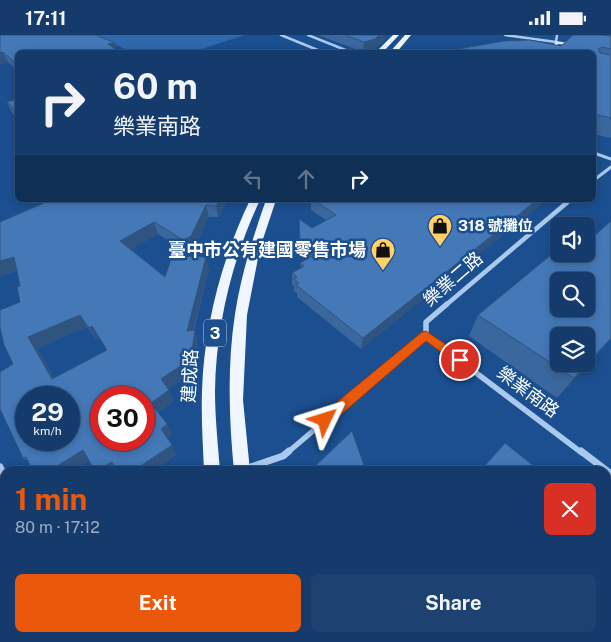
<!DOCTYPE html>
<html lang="en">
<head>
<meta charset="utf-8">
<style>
	body { margin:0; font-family:"Public Sans","Noto Sans TC",sans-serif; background:#1d4271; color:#f1f3f6; height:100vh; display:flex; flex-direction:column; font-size:19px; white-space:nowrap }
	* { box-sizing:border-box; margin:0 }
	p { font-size:16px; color:#9dadc1 }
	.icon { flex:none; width:28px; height:28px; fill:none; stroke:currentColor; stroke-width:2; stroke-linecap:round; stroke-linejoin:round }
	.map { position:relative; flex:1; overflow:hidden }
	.drawer { position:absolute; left:0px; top:431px; width:611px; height:176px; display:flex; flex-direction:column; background:#143b6b; border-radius:15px 15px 0 0; box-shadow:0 2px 8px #0003,0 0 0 1px #33557e }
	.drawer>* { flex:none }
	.banner { position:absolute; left:15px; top:15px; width:581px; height:152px; border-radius:8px; box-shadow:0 2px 8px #0003,0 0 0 1px #33557e; background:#143b6b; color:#f1f3f6; overflow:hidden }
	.buttons { position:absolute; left:550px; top:182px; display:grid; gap:10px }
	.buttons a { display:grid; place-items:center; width:45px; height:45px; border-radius:8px; background:#143b6b; box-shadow:0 2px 8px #0003,0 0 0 1px #33557e; font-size:25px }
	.speed { position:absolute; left:15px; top:351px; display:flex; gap:10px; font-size:25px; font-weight:700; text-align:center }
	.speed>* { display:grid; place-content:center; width:65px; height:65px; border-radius:50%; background:#143b6b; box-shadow:0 2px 8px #0003,0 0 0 1px #33557e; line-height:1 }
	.speed small { font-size:12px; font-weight:400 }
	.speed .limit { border:8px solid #d22; background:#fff; color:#111 }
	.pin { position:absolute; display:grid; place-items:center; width:42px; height:42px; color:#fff; margin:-21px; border:2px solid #fff; border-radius:50%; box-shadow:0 1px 5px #0007 }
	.me { position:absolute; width:55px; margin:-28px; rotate:49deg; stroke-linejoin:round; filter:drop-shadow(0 0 4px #0008) }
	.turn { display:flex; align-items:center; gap:18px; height:105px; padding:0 15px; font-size:22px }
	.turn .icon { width:65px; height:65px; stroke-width:2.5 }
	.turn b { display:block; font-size:35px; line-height:42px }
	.lanes { display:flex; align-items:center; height:48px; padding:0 15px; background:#0003; justify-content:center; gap:25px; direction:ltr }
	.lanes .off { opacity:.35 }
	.round { display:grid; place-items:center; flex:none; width:52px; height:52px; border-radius:8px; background:#1d4271 }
	.head { display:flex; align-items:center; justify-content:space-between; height:85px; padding:0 15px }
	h1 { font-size:30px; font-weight:700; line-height:38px; color:#ea580c }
	.button { display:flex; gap:10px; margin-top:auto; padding:10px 15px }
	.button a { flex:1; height:58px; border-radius:8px; background:#ea580c; color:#fff; font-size:20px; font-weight:700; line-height:58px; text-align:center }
	.button a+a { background:#1d4271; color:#f1f3f6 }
	.status { display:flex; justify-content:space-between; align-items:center; height:35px; padding:0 25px; background:#143b6b; direction:ltr }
	.status svg { height:14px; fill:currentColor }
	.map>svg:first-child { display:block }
	.green { fill:#2e69ad }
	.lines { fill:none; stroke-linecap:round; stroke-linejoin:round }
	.street-far4 { stroke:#a9c9ee; stroke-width:2.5 }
	.street-far3 { stroke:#a9c9ee; stroke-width:3 }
	.street-far2 { stroke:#a9c9ee; stroke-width:4.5 }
	.street-far1 { stroke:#a9c9ee; stroke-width:5.5 }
	.street { stroke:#a9c9ee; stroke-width:7 }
	.secondary { fill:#d6e6fa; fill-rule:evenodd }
	.primary { fill:#f0f6ff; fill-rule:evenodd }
	.wall { fill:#3a679d; fill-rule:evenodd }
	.shaded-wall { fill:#305480 }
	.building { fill:#4478b7; stroke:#305480; fill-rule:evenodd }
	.route { fill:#ea580c; stroke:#983908 }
	.labels { text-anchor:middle; stroke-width:5; stroke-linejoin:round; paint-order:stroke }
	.far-poi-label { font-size:15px; font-weight:bold; fill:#fff; stroke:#1b4f8f; text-anchor:start }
	.shield { fill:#1b4f8f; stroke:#bbcadd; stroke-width:1 }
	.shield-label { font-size:16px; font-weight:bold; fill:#fff }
	.poi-label { font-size:18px; font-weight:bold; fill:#fff; stroke:#1b4f8f; text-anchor:end }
	.street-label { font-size:18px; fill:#fff; stroke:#1b4f8f }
</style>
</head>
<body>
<div class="status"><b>17:11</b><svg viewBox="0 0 49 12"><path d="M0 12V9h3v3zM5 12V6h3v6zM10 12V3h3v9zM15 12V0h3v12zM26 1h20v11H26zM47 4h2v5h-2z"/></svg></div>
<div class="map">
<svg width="611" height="607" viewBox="0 0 611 607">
	<rect width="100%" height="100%" fill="#1b4f8f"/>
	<path class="green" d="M91,0H245L189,18L133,17Z
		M0,479L5,491V602L52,603L54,607H0Z"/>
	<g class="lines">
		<path class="street-far4" d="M281,0L325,18
			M308,0L353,18
			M505,0L556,7L557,0"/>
		<path class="street-far3" d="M594,118L611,124
			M594,145L611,132"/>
		<path class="street-far2" d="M446,270L570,165"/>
		<path class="street-far1" d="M426,300L582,418
			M287,418L426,300V287L447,269"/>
		<path class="street" d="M581,416L611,439
			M0,432L5,443
			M245,434L283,421L289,416
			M79,602L81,607"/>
		<path class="secondary" d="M556,6L576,9L578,10L576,11L558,9L554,18H549Z"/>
		<path class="primary" d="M393,0H399L382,18H375Z
			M405,0H411L396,18H389Z
			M250,165H260C232,224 216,291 215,356C215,383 218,409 220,436H204C203,410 201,383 202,356C204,291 222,223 250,165Z
			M266,165H276L260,213L247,280L243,365L250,436H234C229,385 227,331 235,279C241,240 253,202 266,165Z
			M224,602H244V607H224Z
			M258,602H278L279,607H259Z"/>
	</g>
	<path class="wall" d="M0,0L115,8L117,17L18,18V36L8,27L0,29Z
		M318,0H385V4L374,14L363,17Z
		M611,1V102L610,103L594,99V18L561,11Z
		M18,64V84L12,78L7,67Z
		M51,165H228L218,182H209L194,213L186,217L158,199L130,214L165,242L209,234L194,295L198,307L194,340L186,341L168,354L174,366L158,377L172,399L167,403L177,419L153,436H95L89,425L73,436H33L29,427L23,423L13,329L20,267V251L17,236L0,241V187ZM87,292L96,304L99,303L107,315L54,343L37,313Z
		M311,165H546L361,314L297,262V258L294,256V251L292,250V238L301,233L300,228L308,224L300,218L299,184L312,193L326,185L311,175Z
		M611,186V304L557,363L469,301L478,280L566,227Z
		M606,488L611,492V601L606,602Z"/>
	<path class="shaded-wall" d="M379,0H385V4L374,14L363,17L364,7Z
		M115,8L117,17L102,18L108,9Z
		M3,17L8,27L0,29V18Z
		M220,165H228L218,182L216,171Z
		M537,165H546L361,314L363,303Z
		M206,170L209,182L194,213L186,217L183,205Z
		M154,187L158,199L125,218L120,206Z
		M14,222L22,234L0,241V226Z
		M206,222L209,234L190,307L187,296Z
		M80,280L87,292L37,313L61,355L52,344L28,302Z
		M92,291L99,303L96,304L89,293Z
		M195,295L198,307L194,340L190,329Z
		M611,303V304L557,363L574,343Z
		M182,330L186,341L166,355L161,344Z
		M169,355L174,366L156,378L151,368Z
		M167,389L172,399L166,404L161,394Z
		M172,410L177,419L153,436H133Z
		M83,415L91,424L73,436H49Z
		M112,427L118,436H96Z
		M192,602H199V607H192Z"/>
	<path class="building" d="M0,0H96L115,8L108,9L115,14L102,18H18V30L3,17L0,18Z
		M345,0H379L375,4L364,7Z
		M573,0H602L611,1V14L602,12L598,14L600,18L611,20V83L594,79V18H440L447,16L504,6L530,5L561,11Z
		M18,64V78L7,67Z
		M51,165H220L216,171L206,170L191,201L183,205L154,187L120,206L165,242L172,221L206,222L187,296L195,295L190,329L182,330L161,344L169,355L151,368L167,389L161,394L172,410L133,436H118L112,427L95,436L83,415L49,436H33L26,422L23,423L0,374V337L13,329L4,310L0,292V275L20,267L17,252L20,251L14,222L0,226V187ZM80,280L89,293L92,291L107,315L52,344L28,302ZM26,362H69V405H26ZM101,362H144V405H101Z
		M314,165H537L363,303L296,250L299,248L294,244L297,242L292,238L304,231L300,228L318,218L300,206L299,184L312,193L336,180Z
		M611,186V303L574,343L478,280L552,219L566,227L574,219H586V208ZM559,246H586V274H559ZM559,301H586V329H559Z
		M352,396L366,436H310Z
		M505,408L540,436H480Z
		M606,488L611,492V587L606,583Z
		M90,602H192V607H92Z
		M323,602H448L453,607H324Z"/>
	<path class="route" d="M426,296L464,322L466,325L464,328H456L426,306L330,389L325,391L320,389L319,385L320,381L422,297Z"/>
	<defs>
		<symbol id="shop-pin" viewBox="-11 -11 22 30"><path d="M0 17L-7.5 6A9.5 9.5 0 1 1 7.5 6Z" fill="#ffd166" stroke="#1b4f8f"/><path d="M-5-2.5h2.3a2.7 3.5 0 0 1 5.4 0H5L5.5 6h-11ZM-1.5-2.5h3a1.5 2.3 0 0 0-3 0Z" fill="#111"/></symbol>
	</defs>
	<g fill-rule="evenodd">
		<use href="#shop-pin" x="426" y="177" width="28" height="38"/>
		<use href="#shop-pin" x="369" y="201" width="28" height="38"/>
	</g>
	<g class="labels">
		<g class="far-poi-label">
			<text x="458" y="196">318 號攤位</text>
		</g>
		<rect class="shield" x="204" y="284.5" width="22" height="27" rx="4"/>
		<g class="shield-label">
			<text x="215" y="304">3</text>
		</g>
		<g class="poi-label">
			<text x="366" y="221">臺中市公有建國零售市場</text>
		</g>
		<g class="street-label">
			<text transform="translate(453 244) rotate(-41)" y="6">樂業二路</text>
			<text transform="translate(190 341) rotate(-87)" y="6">建成路</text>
			<text transform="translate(528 357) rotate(37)" y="6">樂業南路</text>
		</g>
	</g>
</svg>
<div class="buttons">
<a><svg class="icon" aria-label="sound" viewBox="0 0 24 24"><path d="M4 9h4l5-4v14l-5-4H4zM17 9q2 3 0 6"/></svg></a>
<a><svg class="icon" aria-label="search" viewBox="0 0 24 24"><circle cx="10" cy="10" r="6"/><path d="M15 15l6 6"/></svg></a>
<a><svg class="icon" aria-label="layers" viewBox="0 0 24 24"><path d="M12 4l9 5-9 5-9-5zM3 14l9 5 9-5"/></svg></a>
</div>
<div class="speed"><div>29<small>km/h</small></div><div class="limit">30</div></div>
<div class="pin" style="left:460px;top:325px;background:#d93025"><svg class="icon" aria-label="arrive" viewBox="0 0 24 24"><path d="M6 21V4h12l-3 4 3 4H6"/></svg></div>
<svg class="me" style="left:325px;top:385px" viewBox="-20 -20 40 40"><path d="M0-17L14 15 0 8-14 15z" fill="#ea580c" stroke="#fff" stroke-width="4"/></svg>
<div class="banner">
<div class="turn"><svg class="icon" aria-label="right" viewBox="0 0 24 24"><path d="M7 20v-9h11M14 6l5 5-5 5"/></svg><div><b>60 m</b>樂業南路</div></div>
<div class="lanes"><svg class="icon off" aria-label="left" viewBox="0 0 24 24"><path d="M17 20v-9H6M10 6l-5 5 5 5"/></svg><svg class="icon off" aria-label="ahead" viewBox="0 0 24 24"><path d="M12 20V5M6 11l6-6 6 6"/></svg><svg class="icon" aria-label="right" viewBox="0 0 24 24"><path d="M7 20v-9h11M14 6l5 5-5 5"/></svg></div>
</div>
<section class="drawer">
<div class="head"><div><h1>1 min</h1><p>80 m · 17:12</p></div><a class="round" style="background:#d93025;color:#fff"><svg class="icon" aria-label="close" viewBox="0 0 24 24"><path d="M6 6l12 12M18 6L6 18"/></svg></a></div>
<div class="button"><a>Exit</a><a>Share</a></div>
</section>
</div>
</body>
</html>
